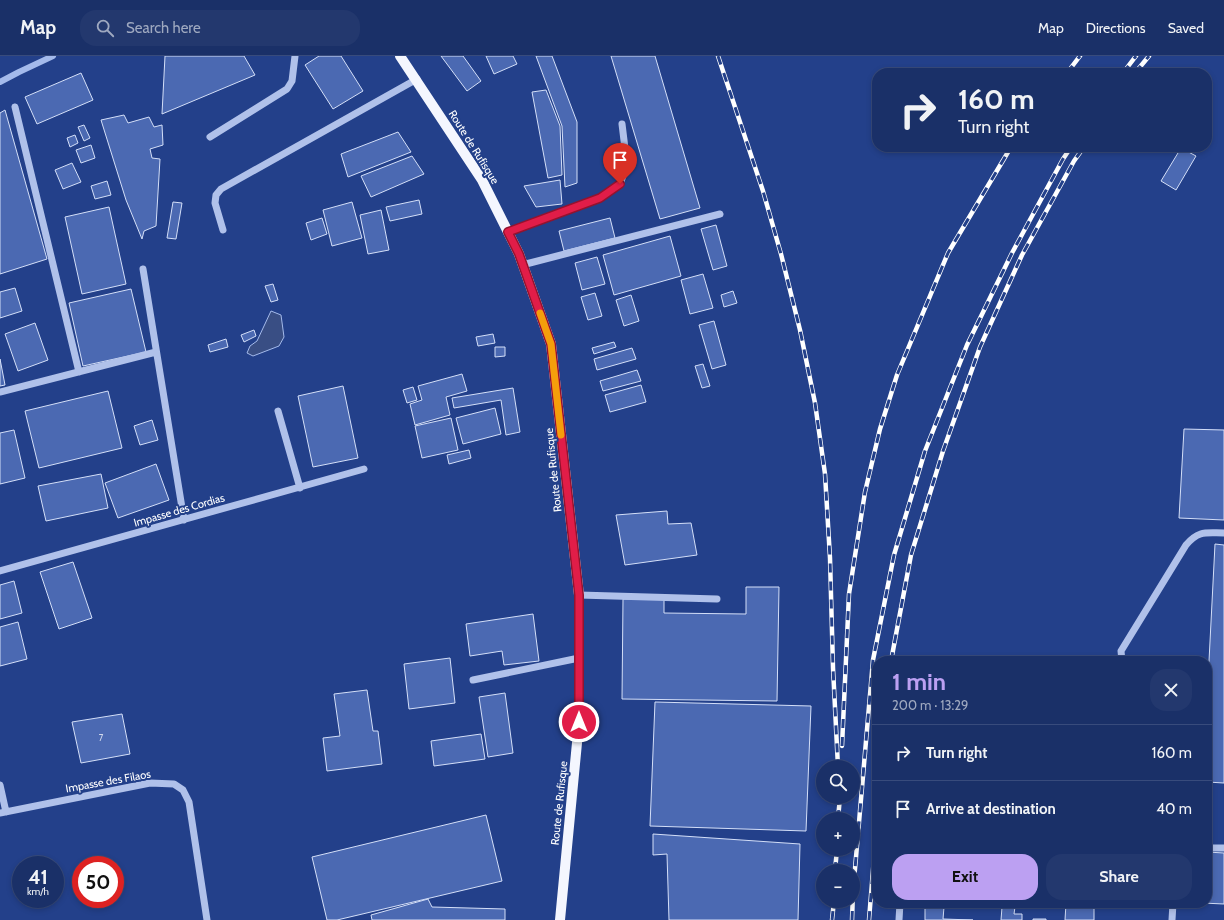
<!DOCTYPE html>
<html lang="en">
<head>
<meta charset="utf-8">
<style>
	body { margin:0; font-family:Cabin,sans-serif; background:#23386e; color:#f1f3f6; height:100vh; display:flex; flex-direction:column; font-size:15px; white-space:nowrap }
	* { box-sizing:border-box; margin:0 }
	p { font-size:13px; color:#9fa9c0 }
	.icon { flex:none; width:22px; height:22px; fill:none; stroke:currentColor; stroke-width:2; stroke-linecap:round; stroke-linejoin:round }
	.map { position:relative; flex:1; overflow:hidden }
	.side { position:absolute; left:872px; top:600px; width:340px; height:252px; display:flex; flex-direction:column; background:#1a3068; border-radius:16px; box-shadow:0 2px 6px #0003,0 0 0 1px #384b7c }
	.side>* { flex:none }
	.banner { position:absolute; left:872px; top:12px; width:340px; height:84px; border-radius:16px; box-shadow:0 2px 6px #0003,0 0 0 1px #384b7c; background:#1a3068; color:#f1f3f6; overflow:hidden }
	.fabs { position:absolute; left:816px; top:704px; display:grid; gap:8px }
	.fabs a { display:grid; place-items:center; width:44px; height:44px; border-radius:50%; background:#1a3068; box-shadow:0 2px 6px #0003,0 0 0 1px #384b7c; font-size:20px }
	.speed { position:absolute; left:12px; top:800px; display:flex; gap:8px; font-size:20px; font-weight:700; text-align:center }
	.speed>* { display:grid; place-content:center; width:52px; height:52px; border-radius:50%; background:#1a3068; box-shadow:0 2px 6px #0003,0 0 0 1px #384b7c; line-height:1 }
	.speed small { font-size:10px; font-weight:400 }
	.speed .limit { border:6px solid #d22; background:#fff; color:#111 }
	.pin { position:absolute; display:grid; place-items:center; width:34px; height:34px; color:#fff; margin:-41px -17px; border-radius:50% 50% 50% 0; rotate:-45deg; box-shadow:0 0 4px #0007 }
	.pin .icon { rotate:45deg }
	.me { position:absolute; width:44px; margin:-22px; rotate:0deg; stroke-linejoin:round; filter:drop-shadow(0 0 3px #0008) }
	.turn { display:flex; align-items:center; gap:14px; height:84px; padding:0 20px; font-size:18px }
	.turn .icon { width:52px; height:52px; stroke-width:2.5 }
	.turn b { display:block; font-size:28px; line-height:34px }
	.round { display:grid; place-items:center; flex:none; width:42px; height:42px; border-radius:16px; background:#23386e }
	.head { display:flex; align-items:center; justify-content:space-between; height:68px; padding:0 20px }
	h1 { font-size:24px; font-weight:800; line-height:30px; color:#bca0f2 }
	.cta { display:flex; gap:8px; margin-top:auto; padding:8px 20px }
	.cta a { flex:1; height:46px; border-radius:16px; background:#bca0f2; color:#111; font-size:16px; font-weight:800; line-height:46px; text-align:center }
	.cta a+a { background:#23386e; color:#f1f3f6 }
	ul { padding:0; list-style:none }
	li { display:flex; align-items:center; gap:12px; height:56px; padding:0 20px; border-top:1px solid #384b7c }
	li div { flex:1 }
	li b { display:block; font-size:15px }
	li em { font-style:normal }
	header { display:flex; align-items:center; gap:24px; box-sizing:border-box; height:56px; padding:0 20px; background:#1a3068; border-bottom:1px solid #384b7c }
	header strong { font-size:19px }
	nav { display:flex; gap:22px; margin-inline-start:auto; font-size:14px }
	.search { width:280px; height:36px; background:#23386e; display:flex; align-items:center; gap:10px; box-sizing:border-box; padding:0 14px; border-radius:16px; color:#9fa9c0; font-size:15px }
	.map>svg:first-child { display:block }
	.water { fill:#394e84; stroke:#a4baeb }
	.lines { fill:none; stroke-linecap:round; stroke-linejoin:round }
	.stream { stroke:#a4baeb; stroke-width:6 }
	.building { fill:#4b69b2; stroke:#d4dff8 }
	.minor { stroke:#b0c1ea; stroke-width:7 }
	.major { stroke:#f4f6fe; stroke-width:10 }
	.rail-casing { stroke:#fff; stroke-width:4.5 }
	.rail { stroke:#23408a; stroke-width:3; stroke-dasharray:9; stroke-linecap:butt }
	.route-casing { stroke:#92132f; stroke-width:10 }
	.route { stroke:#e11d48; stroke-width:7 }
	.slow { stroke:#f59e0b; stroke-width:7 }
	.labels { text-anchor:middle; stroke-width:4; stroke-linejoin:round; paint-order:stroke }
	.number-label { font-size:9px; fill:#d2daec }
	.street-label { font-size:11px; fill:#fff; stroke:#23408a }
</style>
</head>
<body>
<header>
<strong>Map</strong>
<div class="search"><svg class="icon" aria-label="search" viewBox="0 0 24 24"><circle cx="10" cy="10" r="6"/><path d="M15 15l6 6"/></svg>Search here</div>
<nav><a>Map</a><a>Directions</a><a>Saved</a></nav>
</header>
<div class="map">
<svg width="1224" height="864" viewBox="0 0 1224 864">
	<rect width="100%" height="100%" fill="#23408a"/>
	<path class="water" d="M271,255L281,259L284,281L279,290L253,300L247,297L250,290L257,285Z"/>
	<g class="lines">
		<path class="stream" d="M0,26L19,16L53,0"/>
	</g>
	<path class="building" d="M165,0H244L255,19L162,58Z
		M319,0H341L363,35L333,53L305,9Z
		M441,0H463L481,25L467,35Z
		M486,0H513L517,8L494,18Z
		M536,0H552L577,66V127L565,131L562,70Z
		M611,0H655L700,152L660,163Z
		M81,17L93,44L37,68L25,41Z
		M546,34L560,70L562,119L548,122L532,36Z
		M5,54L47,203L0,218V57Z
		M124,59L128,67L149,61L154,71L162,69L163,89L150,93L152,102L160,103L156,170L144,175L142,183L126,144L101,64Z
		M84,69L90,82L84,85L78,71Z
		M398,76L411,96L348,121L341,98Z
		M75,79L78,87L70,91L67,82Z
		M91,89L95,102L81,107L76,94Z
		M1181,92L1196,100L1176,134L1161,125Z
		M412,100L424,118L371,141L361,120Z
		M72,107L81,126L63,133L55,114Z
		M560,124L562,148L536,151L524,130Z
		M107,125L111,139L95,143L91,130Z
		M419,144L422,158L390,165L386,151Z
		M173,146L182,147L176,183L167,182Z
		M352,146L362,182L332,190L323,154Z
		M109,151L126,228L82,238L65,161Z
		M381,154L389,194L368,198L360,159Z
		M322,162L327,178L311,184L306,167Z
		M610,162L615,182L564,195L559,175Z
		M716,169L727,210L713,214L701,173Z
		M670,180L681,220L614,239L603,199Z
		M597,201L605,228L582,234L575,207Z
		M703,218L713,252L690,258L681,224Z
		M273,228L278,244L271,246L265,230Z
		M15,232L22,255L0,262V236Z
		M131,233L146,296L83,310L69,247Z
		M733,235L737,247L724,251L721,239Z
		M595,237L602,260L588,264L581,241Z
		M631,239L639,265L624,270L616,244Z
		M714,265L726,309L712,313L699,269Z
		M35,267L48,304L18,315L5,278Z
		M254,274L256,280L244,286L241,279Z
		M493,278L495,287L478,290L476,281Z
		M226,283L228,291L210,296L208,289Z
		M614,286L616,291L594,298L592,292Z
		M495,291H505V300L495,301Z
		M632,292L636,303L597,314L594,303Z
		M0,303L5,329L0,330Z
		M703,308L710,330L702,332L695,310Z
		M637,314L641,325L603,335L600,325Z
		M462,318L467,335L446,341L450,359L415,369L410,348L422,344L418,330Z
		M641,329L646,346L610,356L605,339Z
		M343,330L358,402L313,411L298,340Z
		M413,331L417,344L407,347L403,334Z
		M513,332L520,376L506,379L501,344L454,352L452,342Z
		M108,335L122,392L39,412L25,355Z
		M495,352L501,378L463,388L456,362Z
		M451,362L458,394L422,402L415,370Z
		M152,364L158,384L140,389L134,370Z
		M1184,373L1224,374V464L1179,462Z
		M14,374L25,422L0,428V377Z
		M469,394L471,402L449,408L447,399Z
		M156,408L169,444L118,462L105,427Z
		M101,418L108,452L46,465L38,430Z
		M667,455L668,468L691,467L697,499L625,509L616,459Z
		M1215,488L1224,489V727L1207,726V644Z
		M73,506L92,562L59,573L40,516Z
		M14,525L22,557L0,563V529Z
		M746,531H779L777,645L622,643L623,543H664V557L746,558Z
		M533,558L539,605L504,609L502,595L470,600L466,568Z
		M18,566L27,603L0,610V571Z
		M450,602L455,647L409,653L404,608Z
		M367,634L373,675H378L382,708L327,715L323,682L340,680L334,638Z
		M505,637L513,697L488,701L479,641Z
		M655,646L811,650L806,775L650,770Z
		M122,658L130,698L81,707L72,666Z
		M481,678L485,703L434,710L431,685Z
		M1207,747H1210L1209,772H1207Z
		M486,759L502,825L337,864H327L312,801Z
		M653,778L800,788L798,864H669L667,798L653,799Z
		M1207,796L1224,797V848L1202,847H1207Z
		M428,843L432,851L505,853V864H372L371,859Z
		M1066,847H1094V864H1065Z
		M925,850L944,851L943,863L973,864H925Z
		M1002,851H1015L1014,858H1022V864H1001Z
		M1033,863H1046V864H1033Z"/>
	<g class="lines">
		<path class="minor" d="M15,51L79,316
			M210,81L287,33L292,25L295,0
			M223,174L215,147L216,139L221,133L417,23
			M508,176L600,142L620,128L627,109L622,68
			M522,209L720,158
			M143,213L184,464
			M0,336L156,296
			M278,355L300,432
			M0,515L364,413
			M579,539L717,543
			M1122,605L1121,595L1186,489C1199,474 1206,477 1224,477
			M473,624L579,602
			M0,729L6,756
			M0,757L150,727L174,728L183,734L189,746L207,864
			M1207,792H1224
			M899,864L900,847
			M1172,864L1173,847"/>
		<path class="major" d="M400,0L482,124L519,198L551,288L579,539V666L560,864"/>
		<defs>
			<path id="rail" d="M718,0L763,135L781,198L800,274L815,347L825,418L830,502L833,612L838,711
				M1067,17L1080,0
				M1123,17L1136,0
				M1135,17L1149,0
				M891,605L911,499L943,395L980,291L1022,199L1074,105L1084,91
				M842,690L849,538L865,436L880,373L897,319L948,197L1011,91
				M838,763L840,741
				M835,815L837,793
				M832,864L834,845
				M852,864L853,836L873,604L894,499L925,395L967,289L1012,197L1063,103L1071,91
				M869,864L877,764"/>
		</defs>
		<use href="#rail" class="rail-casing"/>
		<use href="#rail" class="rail"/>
	</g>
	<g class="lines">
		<defs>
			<path id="route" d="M579,666V539L551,288L519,198L508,176L600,142L620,128"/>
		</defs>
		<use href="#route" class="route-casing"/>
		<use href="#route" class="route"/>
		<path class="slow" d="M540,257L551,288L561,379"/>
	</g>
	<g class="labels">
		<g class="number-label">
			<text x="101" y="685">7</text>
		</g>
		<g class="street-label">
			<text transform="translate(474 91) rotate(58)" y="4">Route de Rufisque</text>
			<text transform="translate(553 414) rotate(-96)" y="4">Route de Rufisque</text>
			<text transform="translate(179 454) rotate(-16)" y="4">Impasse des Cordias</text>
			<text transform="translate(108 725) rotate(-10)" y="4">Impasse des Filaos</text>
			<text transform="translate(559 747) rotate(-84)" y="4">Route de Rufisque</text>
		</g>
	</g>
</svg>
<div class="fabs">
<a><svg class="icon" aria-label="search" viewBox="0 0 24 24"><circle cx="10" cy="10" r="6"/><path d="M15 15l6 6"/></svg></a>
<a>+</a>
<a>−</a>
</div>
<div class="speed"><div>41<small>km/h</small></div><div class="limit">50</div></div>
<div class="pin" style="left:620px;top:128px;background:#d93025"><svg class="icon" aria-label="arrive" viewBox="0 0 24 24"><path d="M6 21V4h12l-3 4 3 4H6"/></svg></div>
<svg class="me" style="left:579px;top:666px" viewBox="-20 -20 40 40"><circle r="17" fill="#e11d48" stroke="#fff" stroke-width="3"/><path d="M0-11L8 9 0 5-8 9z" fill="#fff"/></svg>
<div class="banner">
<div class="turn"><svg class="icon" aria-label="right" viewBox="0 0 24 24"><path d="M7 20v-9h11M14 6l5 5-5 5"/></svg><div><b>160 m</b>Turn right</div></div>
</div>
<section class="side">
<div class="head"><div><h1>1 min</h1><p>200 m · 13:29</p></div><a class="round"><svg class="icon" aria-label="close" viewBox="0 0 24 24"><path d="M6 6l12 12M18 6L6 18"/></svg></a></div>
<ul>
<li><svg class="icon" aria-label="right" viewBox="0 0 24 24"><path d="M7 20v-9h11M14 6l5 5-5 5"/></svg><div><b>Turn right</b></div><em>160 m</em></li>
<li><svg class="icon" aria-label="arrive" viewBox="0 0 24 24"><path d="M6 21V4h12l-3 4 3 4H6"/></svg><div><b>Arrive at destination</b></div><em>40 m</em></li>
</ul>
<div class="cta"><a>Exit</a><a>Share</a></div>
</section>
</div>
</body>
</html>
